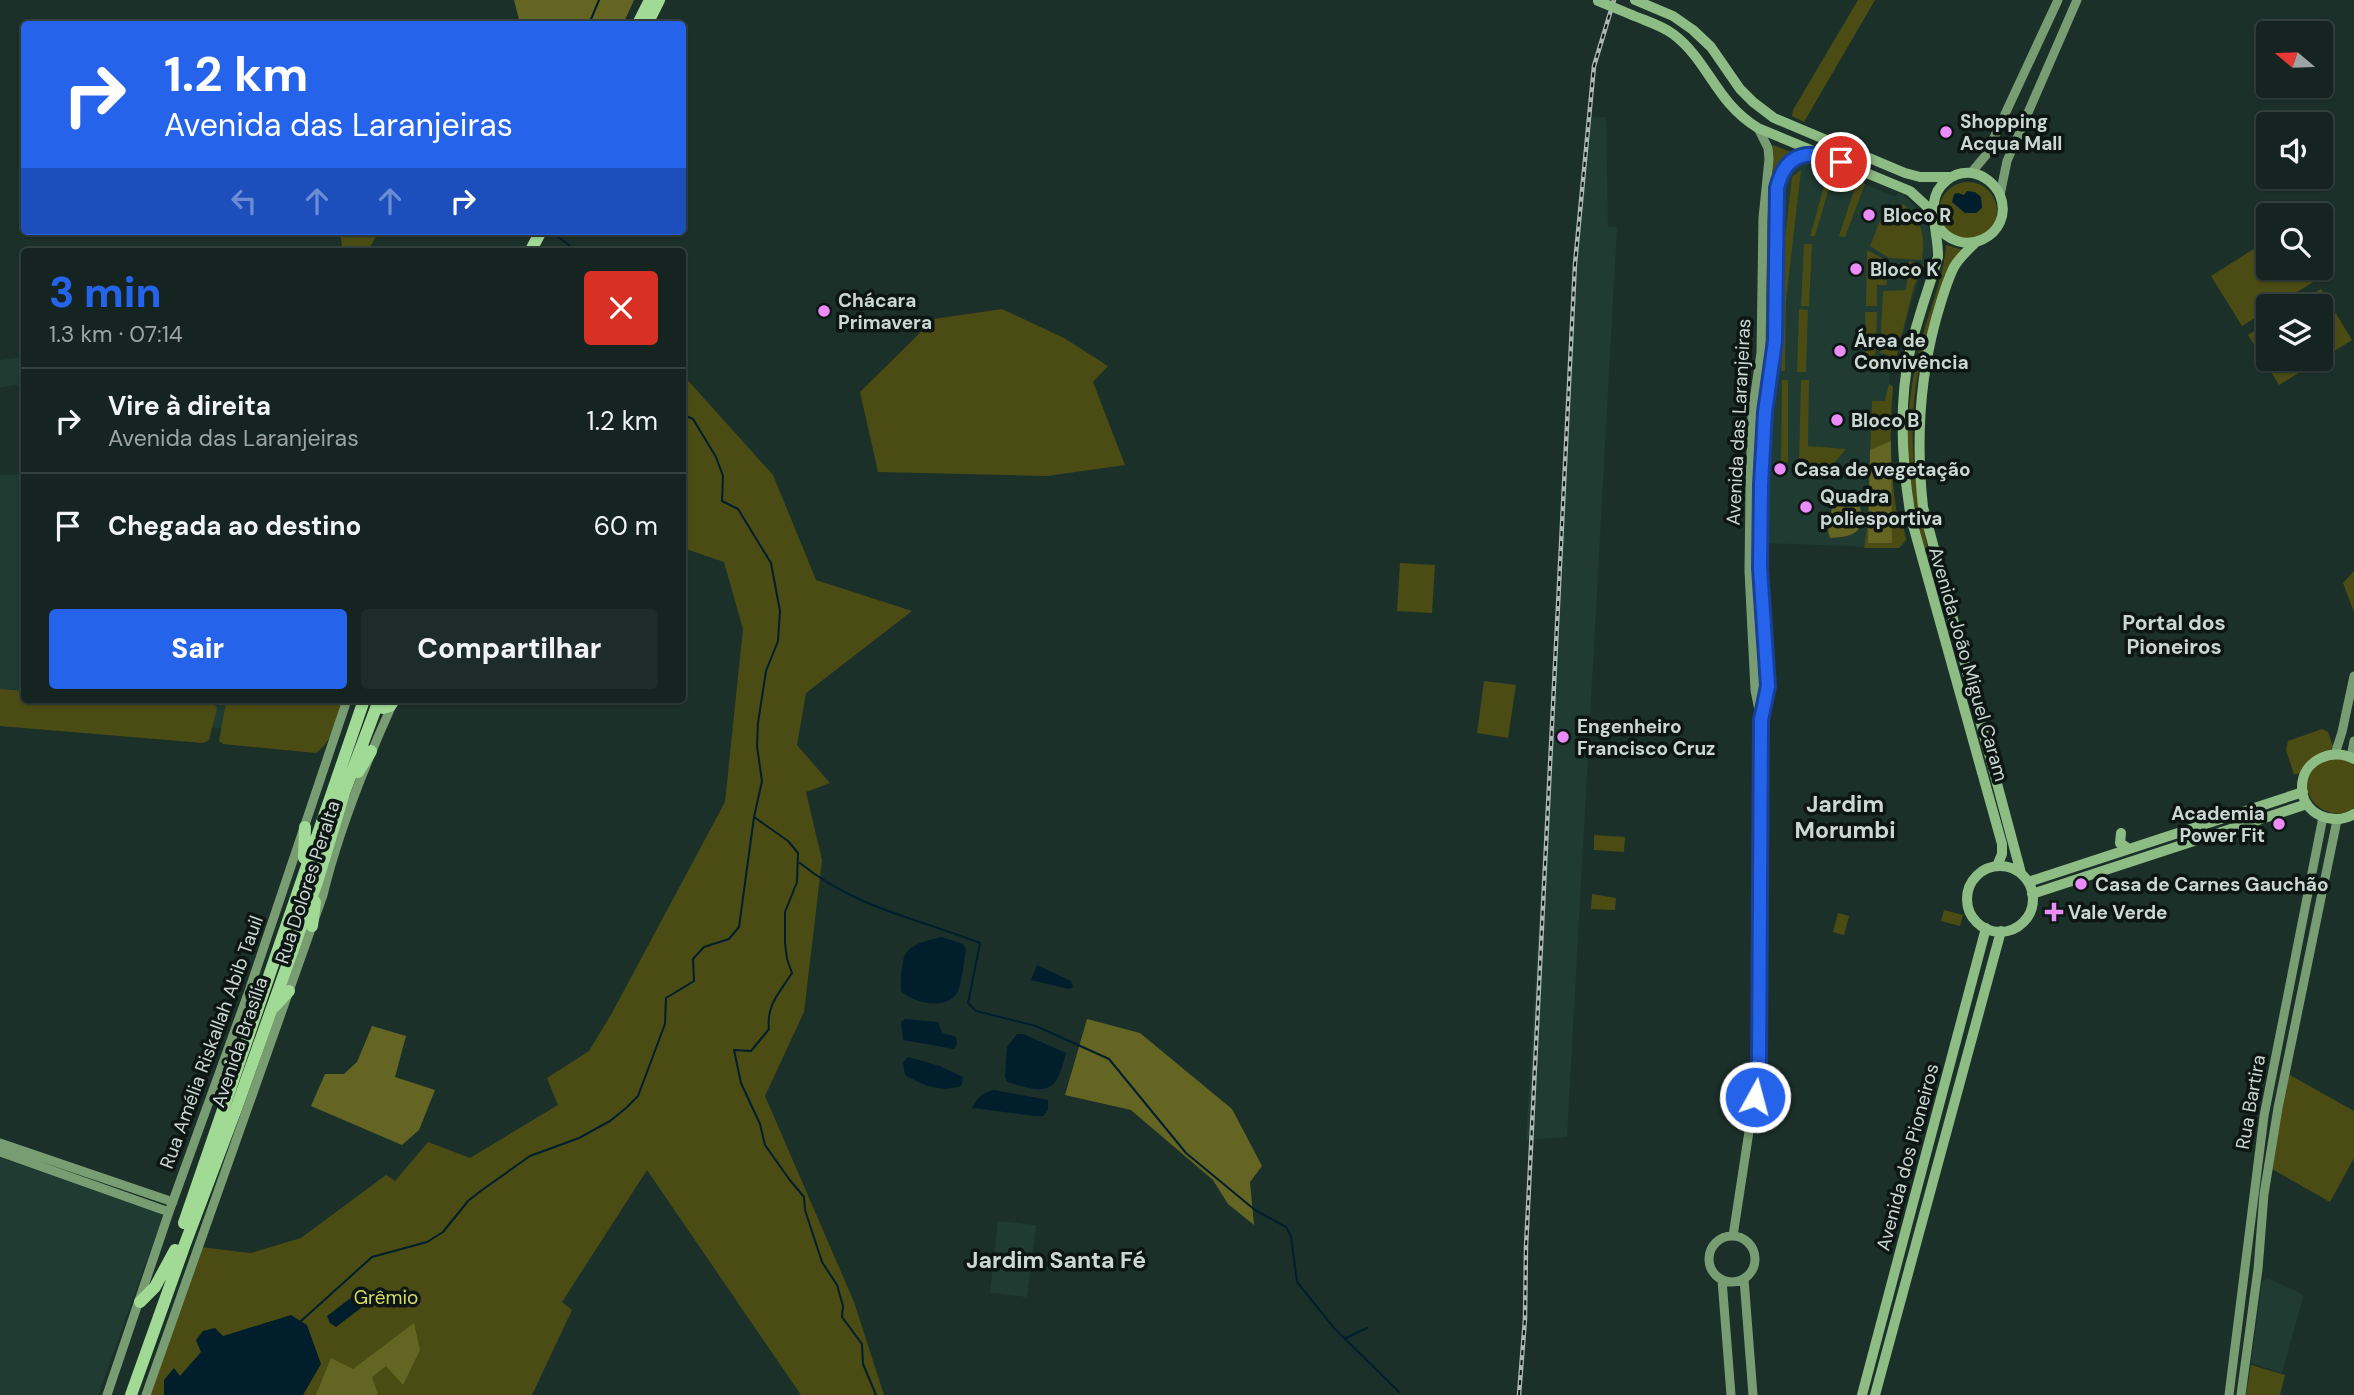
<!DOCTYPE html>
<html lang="pt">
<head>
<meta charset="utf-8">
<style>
	body { margin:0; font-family:"DM Sans",sans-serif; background:#1e2c29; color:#f1f3f6; height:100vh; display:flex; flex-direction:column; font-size:26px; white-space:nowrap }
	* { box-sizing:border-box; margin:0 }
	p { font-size:23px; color:#9da4a5 }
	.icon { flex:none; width:38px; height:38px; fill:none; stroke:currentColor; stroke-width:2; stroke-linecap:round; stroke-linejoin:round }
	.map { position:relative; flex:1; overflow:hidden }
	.sheet { position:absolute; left:21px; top:248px; width:665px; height:455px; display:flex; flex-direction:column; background:#152420; border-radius:7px; box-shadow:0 2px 5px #0004,0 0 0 2px #34413e }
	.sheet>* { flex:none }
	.top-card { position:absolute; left:21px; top:21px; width:665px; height:214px; border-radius:7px; box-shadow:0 2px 5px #0004,0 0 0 2px #34413e; background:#2563eb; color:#fff; overflow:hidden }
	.needle { width:46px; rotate:289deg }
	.controls { position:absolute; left:2256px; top:21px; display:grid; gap:14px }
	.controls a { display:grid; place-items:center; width:77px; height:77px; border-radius:7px; background:#152420; box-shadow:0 2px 5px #0004,0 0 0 2px #34413e; font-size:35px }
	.pin { position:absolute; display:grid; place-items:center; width:60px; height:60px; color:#fff; margin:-30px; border:4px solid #fff; border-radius:50%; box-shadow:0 2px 7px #0007 }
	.me { position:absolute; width:77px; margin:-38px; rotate:7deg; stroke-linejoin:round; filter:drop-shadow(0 0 5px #0008) }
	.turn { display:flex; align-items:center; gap:24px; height:147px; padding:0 28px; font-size:32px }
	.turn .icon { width:91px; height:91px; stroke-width:2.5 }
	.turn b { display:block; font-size:49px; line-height:60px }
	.lanes { display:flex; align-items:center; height:66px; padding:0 28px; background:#0003; justify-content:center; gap:35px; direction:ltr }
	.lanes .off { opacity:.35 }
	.round { display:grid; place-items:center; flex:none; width:74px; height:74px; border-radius:7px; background:#1e2c29 }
	.summary { display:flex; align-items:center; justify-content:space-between; height:119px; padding:0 28px }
	h1 { font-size:42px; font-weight:800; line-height:52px; color:#2563eb }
	.primary-button { display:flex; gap:14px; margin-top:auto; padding:14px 28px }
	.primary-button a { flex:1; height:80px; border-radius:7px; background:#2563eb; color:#fff; font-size:28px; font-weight:800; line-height:80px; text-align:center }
	.primary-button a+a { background:#1e2c29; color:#f1f3f6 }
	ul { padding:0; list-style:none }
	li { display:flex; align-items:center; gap:21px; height:105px; padding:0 28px; border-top:2px solid #34413e }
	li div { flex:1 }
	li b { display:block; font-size:26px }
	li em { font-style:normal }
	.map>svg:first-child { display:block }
	.built { fill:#1f3b32 }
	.green { fill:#4b4c14 }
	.forest { fill:#646522 }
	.water { fill:#011e2c }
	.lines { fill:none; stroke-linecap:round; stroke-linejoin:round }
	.stream { stroke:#011e2c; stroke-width:2 }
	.secondary { stroke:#799d72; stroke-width:9 }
	.primary { stroke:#8dbd85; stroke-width:10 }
	.highway { stroke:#a0da95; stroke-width:12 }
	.rail-casing { stroke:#aab8b2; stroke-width:4.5 }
	.rail { stroke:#0d1613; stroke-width:2; stroke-dasharray:5; stroke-linecap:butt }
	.primary-bridge { stroke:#8dbd85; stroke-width:10 }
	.route-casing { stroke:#184099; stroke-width:18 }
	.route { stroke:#2563eb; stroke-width:12 }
	.poi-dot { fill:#ec8cfa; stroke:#0d1613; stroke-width:2.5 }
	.labels { text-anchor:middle; stroke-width:7; stroke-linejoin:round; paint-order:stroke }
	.poi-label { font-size:19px; font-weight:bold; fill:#cbd7d2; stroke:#0d1613; text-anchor:start }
	.street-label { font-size:19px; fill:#cbd7d2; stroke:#0d1613 }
	.park-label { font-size:19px; fill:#d8db66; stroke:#0d1613 }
	.neighbourhood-label { font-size:21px; font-weight:bold; fill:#cbd7d2; stroke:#0d1613 }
	.quarter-label { font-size:23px; font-weight:bold; fill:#cbd7d2; stroke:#0d1613 }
</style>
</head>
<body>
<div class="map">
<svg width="2354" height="1395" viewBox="0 0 2354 1395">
	<rect width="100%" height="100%" fill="#1c302a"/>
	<path class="built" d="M1606,117L1608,226L1617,227L1567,1137L1526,1140L1586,118Z
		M1805,163L1828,169L1896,197L1898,193L1903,195L1921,211L1931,234L1932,251L1930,261L1926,273L1918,282L1910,308L1897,357L1900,358L1898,370L1889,372V383L1893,387L1890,436L1894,497L1898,520H1902L1906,538L1905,544L1899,548L1765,543L1777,361L1783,178L1795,167Z
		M24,357V384L0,387V360Z
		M24,474V700H337L322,740L0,703V475Z
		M0,1158L164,1213L98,1395H0Z
		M998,1221L1036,1225L1027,1297L990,1293Z
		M2267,1278L2300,1293L2303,1297L2282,1373L2251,1363L2262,1282Z"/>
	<path class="green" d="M1858,0H1875L1804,122L1792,116L1793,110Z
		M1773,145L1791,152L1776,173L1773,192L1771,342L1758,562L1753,564L1754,413L1768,176Z
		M1801,170L1786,301L1785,371H1781L1785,238L1792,177Z
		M1828,172L1833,174L1831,181L1815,236H1810Z
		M1857,181L1865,184L1845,237L1839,236Z
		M1939 211a29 29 0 1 1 58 0a29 29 0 1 1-58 0Z
		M1903,204C1923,221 1925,236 1922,260L1889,258L1870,246L1886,205L1899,208Z
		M340,231H379L367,252H343Z
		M2268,240V268H2307L2315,281L2274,306H2268V310L2242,326L2211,276Z
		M1804,244H1812L1809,306H1801Z
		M1946,245L1963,250C1951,280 1937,310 1927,340C1904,408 1912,481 1928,549L1925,550C1899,485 1904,405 1922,338C1930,307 1944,277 1946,245Z
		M1867,250L1886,260L1887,285H1877V306H1866Z
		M1909,261L1925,265L1914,286L1894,366H1887L1886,354L1880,353L1883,291L1906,290Z
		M2321,289L2352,340L2279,385L2248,335L2268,322V359H2320V306H2294Z
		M1002,309L1064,338L1108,366L1093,382L1125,465L1047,476L878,472L860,392L934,319Z
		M1799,309L1808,310L1806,372H1797Z
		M1865,312H1877L1875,365H1866Z
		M683,375L773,475L816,580L912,611L806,693L797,745L830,783L806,792L822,860L804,1012L765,1096L854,1302L884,1395H801L647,1170L562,1302L572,1310L532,1395H149L200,1247L251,1253L301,1238L386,1175L395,1181L428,1142L470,1158L558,1105L547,1078L589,1051L612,1013L725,802L743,629L724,562L683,548Z
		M1782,380H1788V462H1781Z
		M1801,380H1809L1808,446L1846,449L1829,469L1799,462Z
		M1889,384L1893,387C1889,431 1890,476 1898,520H1902L1906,540L1899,548H1864L1868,522L1872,401H1885Z
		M1400,563L1435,565L1432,613L1397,611Z
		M2354,571V612L2343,583Z
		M1484,681L1516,685L1508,738L1477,733Z
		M0,689L24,691V700L213,703L217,708L209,740L203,743L0,726Z
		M279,700H342C336,719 333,742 316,753L223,744L219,741L226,703Z
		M2322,729L2328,732L2333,746L2330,751L2300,774H2294L2286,750L2288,741Z
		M2329,756L2354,761V809C2324,826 2291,790 2315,766C2318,762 2324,759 2329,756Z
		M1594,835L1625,837L1624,852L1594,850Z
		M1592,894L1616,898L1615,910L1591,909Z
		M1944,910L1963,915L1960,926L1941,921Z
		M1838,913L1849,916L1844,935L1833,932Z
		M2288,1074L2354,1111V1158L2330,1202L2272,1169Z
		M2251,1365L2285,1375L2280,1395H2246Z"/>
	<path class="forest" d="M514,0H634L623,24H520Z
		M1891,441L1892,543H1868L1870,450Z
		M1834,495H1843L1844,507H1860C1866,533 1853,537 1830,538L1828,531Z
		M1087,1019L1140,1033L1232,1109L1262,1166L1250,1182L1254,1225L1228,1204L1213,1180L1131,1110L1065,1095Z
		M372,1026L406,1036L395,1077L435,1090L419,1130L402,1145L311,1106L325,1074H344L357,1062Z
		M414,1323L420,1350L403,1385L386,1366L372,1377L378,1395H316L331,1358L353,1369Z"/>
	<path class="water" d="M1967,191L1975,192L1981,197L1982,208L1976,213H1965L1952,202L1954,194L1958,193L1964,195Z
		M942,937L963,944L966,949C964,959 962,985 957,993C945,1011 914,1003 901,991C902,951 902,946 942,937Z
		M1037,965L1071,981L1073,987L1069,989L1031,980Z
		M905,1019L938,1022L942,1033L956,1037L957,1044L954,1049L903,1040L901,1022Z
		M1017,1034H1023L1066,1053C1056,1095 1046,1094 1007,1082L1005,1077L1007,1047Z
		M908,1057L940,1066L963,1077L961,1086C939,1093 923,1085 905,1075L903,1063Z
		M994,1090L1048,1100V1110L1043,1116H1035L972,1108C977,1098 983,1092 994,1090Z
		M352,1297L361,1308L336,1327L330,1323L327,1316Z
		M291,1315L307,1325L321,1364L303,1395H164V1380L174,1368L180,1376L201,1352L196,1340L203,1331L215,1328L223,1336Z"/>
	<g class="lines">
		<path class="stream" d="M589,24L599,0
			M555,235L568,244L575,252
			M682,414L693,419L716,457L723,476L722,501L738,509L771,563L780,611L778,641L766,671L758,723L757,746L762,781L754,817L788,841L798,853L797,882L785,912V943L787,959L792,973C780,992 766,1005 769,1029L751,1051L734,1050L741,1083L760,1124L765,1145L789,1179L804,1197L805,1210L822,1262L837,1285L843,1306L842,1317L862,1344L863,1364L876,1395
			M800,863C855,908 916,918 980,943L968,1003L976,1011L1036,1026L1109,1059L1186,1153L1255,1210L1286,1227L1291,1236L1297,1282L1334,1328L1399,1392
			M300,1322L372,1257L427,1242L443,1232L468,1201L482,1190L530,1156L579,1138L610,1121L625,1109L638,1096L665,1024L666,998L694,981L693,959L704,947L729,939L739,927L754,817
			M1346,1338L1367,1328"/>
		<path class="secondary" d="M1758,128L1768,148L1769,159L1763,218L1761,353L1752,413L1750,490L1749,571L1755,690L1760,715
			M1971,173L1986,155L2058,0
			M2000,195L2007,161L2077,0
			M2335,754L2342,732L2354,676
			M2351,757L2354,741
			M0,1143L173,1202
			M0,1152L169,1212
			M1733,1236L1759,1066L1761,720L1768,686L1760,568L1761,485L1765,412L1775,341L1778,188C1784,159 1793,158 1820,153
			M1709 1259a23 23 0 1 1 46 0a23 23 0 1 1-46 0Z
			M1744,1279L1753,1395
			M1722,1280L1731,1395
			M107,1395L169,1212L249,991L347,700
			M146,1395L323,895C339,829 364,767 392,705
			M2229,1395L2264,1116L2323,817
			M2241,1395L2258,1269L2264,1194L2278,1108L2337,820"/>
		<path class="primary" d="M1635,0L1673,16L1693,30L1711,47L1740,89L1753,102L1774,118L1905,173L1920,177H1951
			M1632,15C1646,21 1661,25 1673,34C1709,61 1715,102 1758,128L1910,191L1933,212
			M1936,223C1959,263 2016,236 2000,195C1995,184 1984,175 1972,173C1963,172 1953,175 1946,181C1923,199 1939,232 1938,257C1929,288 1917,319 1910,351C1898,405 1902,464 1911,518L2002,844V854L1997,866
			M1975,243C1968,250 1959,258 1954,267C1946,283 1941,302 1936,319C1919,381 1916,443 1923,507L2021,873
			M2354,759C2333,747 2302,760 2302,787C2302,814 2333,827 2354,814
			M2121,833L2120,843L2129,849
			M1967 899a33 33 0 1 1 66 0a33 33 0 1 1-66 0Z
			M2028,882L2303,792
			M2032,894L2307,804
			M1862,1395L1986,928
			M1875,1395L2001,931"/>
		<path class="highway" d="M638,24L650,0
			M647,24L659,0
			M530,252L541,231
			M376,700L383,708L390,706L394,700
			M358,772L371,751
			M304,858L305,827
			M312,926L315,902
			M274,1007L289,991
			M184,1223L364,700
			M140,1302L155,1287L175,1250
			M131,1395L185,1244L236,1109L317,882L344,793L379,700"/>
		<defs>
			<path id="rail" d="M1519,1395L1525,1319L1526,1247L1575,264L1594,66L1614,0"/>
		</defs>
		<use href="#rail" class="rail-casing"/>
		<use href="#rail" class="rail"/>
		<path class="primary-bridge" d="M1598,1L1632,15"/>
	</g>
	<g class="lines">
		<defs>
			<path id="route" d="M1755,1097L1759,1066L1761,720L1768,686L1760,568L1761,485L1765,412L1775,341L1777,188C1786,151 1809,149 1841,162"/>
		</defs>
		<use href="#route" class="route-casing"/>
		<use href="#route" class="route"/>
	</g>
	<g class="poi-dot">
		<circle cx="1946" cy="132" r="7"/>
		<circle cx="1869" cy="215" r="7"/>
		<circle cx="1856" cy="269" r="7"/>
		<circle cx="824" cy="311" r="7"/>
		<circle cx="1840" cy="351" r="7"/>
		<circle cx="1837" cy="420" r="7"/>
		<circle cx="1780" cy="469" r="7"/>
		<circle cx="1806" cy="507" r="7"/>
		<circle cx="1563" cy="737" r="7"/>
		<circle cx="2279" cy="824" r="7"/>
		<circle cx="2081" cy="884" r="7"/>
		<path d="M2050.5 901.5h7v7h7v7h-7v7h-7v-7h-7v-7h7z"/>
	</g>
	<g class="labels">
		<g class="poi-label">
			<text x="1960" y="128">Shopping<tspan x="1960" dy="22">Acqua Mall</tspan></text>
			<text x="1883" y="222">Bloco R</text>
			<text x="1870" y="276">Bloco K</text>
			<text x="838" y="307">Chácara<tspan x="838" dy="22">Primavera</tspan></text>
			<text x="1854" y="347">Área de<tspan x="1854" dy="22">Convivência</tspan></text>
			<text x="1851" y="427">Bloco B</text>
			<text x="1794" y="476">Casa de vegetação</text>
			<text x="1820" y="503">Quadra<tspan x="1820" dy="22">poliesportiva</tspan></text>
			<text x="1577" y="733">Engenheiro<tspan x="1577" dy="22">Francisco Cruz</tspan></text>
			<text x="2265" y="820" text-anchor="end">Academia<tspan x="2265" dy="22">Power Fit</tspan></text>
			<text x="2095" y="891">Casa de Carnes Gauchão</text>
			<text x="2068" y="919">Vale Verde</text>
		</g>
		<g class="street-label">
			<text transform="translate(1738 422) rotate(-87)" y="7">Avenida das Laranjeiras</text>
			<text transform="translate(1969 664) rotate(74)" y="7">Avenida João Miguel Caram</text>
			<text transform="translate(307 882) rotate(-72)" y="7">Rua Dolores Peralta</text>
			<text transform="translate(211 1042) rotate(-70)" y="7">Rua Amélia Riskallah Abib Tauil</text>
			<text transform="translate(239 1042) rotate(-71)" y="7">Avenida Brasília</text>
			<text transform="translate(2250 1102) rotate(-80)" y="7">Rua Bartira</text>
			<text transform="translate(1907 1157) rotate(-75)" y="7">Avenida dos Pioneiros</text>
		</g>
		<g class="park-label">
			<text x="386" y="1304">Grêmio</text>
		</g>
		<g class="neighbourhood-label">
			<text x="2174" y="630">Portal dos<tspan x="2174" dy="24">Pioneiros</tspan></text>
		</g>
		<g class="quarter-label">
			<text x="1845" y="812">Jardim<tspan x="1845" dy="26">Morumbi</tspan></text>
			<text x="1056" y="1268">Jardim Santa Fé</text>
		</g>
	</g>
</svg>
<div class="controls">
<a><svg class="needle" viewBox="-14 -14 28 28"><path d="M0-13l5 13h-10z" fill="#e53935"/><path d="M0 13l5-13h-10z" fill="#9da4a5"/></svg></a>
<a><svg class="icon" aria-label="sound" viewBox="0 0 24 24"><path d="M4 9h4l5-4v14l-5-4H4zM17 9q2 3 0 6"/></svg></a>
<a><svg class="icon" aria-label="search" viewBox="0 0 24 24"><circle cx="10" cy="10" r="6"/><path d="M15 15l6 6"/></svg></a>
<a><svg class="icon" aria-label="layers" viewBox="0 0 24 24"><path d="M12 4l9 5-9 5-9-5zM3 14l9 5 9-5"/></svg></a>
</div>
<div class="pin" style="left:1841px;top:162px;background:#d93025"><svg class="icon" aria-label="arrive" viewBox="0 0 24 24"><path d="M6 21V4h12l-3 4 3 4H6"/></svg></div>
<svg class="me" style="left:1755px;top:1097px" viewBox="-20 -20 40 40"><circle r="17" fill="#2563eb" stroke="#fff" stroke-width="3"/><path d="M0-11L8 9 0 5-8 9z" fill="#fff"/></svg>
<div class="top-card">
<div class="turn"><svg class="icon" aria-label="right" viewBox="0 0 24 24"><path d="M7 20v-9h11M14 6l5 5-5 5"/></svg><div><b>1.2 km</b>Avenida das Laranjeiras</div></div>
<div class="lanes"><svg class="icon off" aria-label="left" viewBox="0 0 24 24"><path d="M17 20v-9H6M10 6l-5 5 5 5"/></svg><svg class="icon off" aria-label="ahead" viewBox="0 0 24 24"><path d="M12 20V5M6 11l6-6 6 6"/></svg><svg class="icon off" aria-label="ahead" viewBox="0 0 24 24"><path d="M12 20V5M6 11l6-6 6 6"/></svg><svg class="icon" aria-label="right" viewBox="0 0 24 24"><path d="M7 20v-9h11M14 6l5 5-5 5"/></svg></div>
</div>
<section class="sheet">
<div class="summary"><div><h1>3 min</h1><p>1.3 km · 07:14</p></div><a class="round" style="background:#d93025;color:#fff"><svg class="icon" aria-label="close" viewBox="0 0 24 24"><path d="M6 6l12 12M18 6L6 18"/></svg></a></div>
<ul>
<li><svg class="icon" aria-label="right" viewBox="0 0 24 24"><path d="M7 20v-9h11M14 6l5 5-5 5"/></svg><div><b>Vire à direita</b><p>Avenida das Laranjeiras</p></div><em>1.2 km</em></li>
<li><svg class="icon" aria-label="arrive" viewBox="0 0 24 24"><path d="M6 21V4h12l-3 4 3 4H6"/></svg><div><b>Chegada ao destino</b></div><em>60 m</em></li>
</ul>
<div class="primary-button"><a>Sair</a><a>Compartilhar</a></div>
</section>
</div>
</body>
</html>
